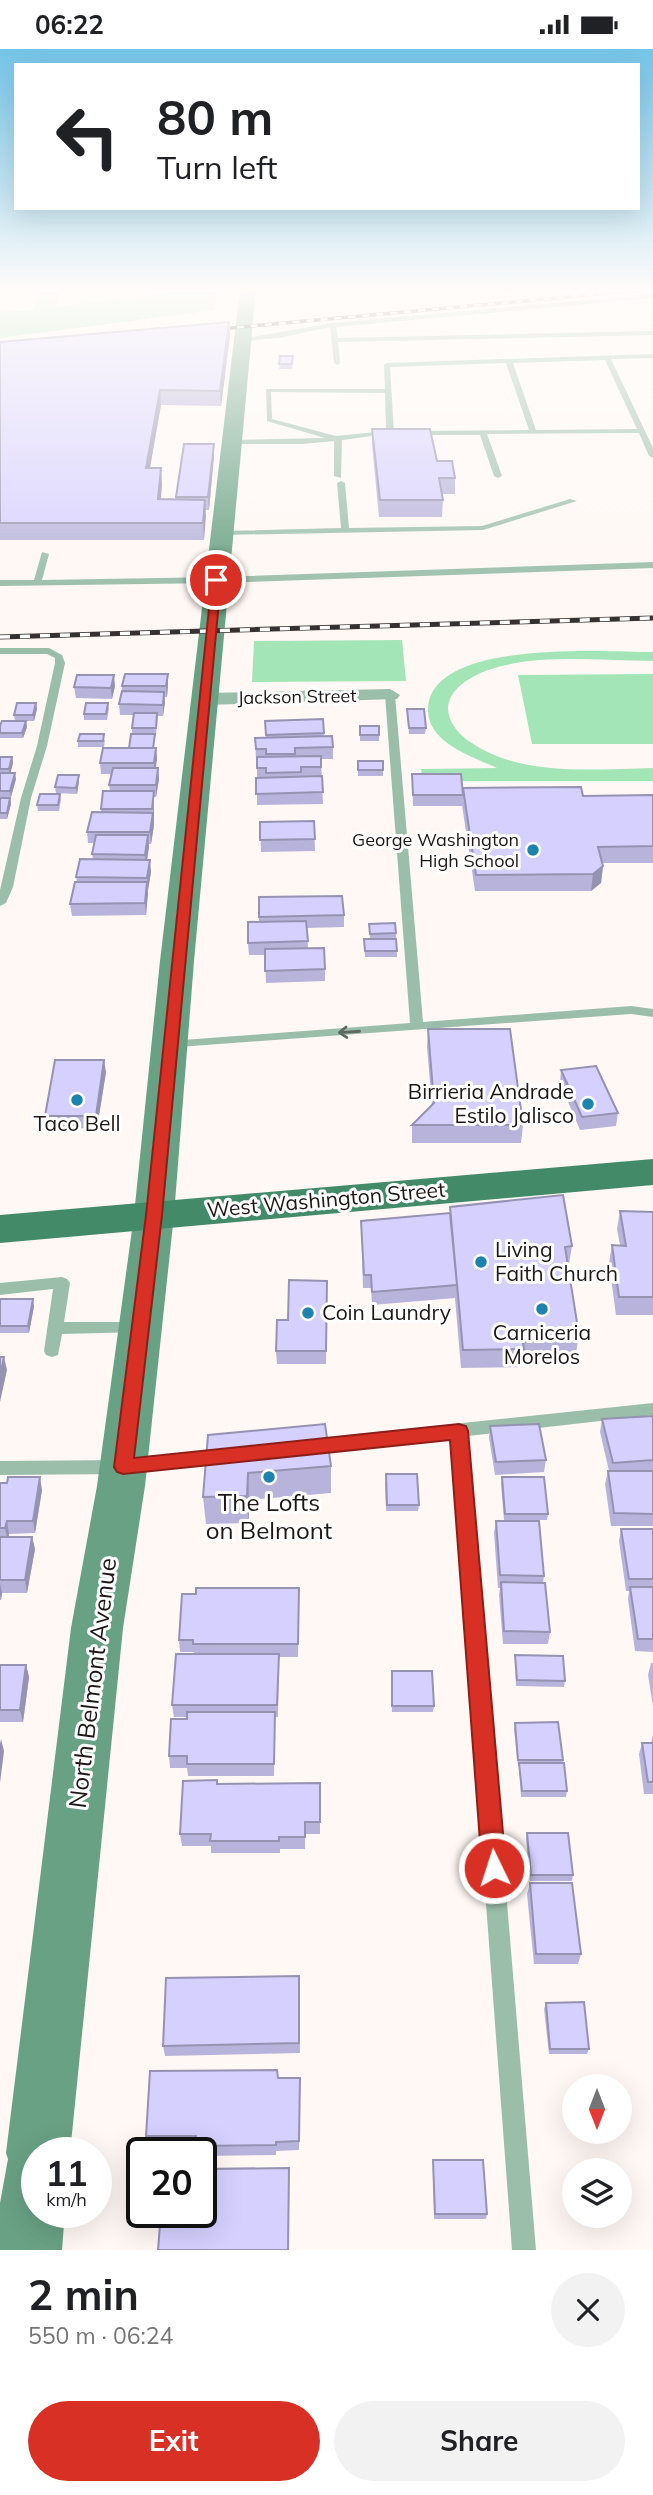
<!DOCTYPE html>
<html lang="en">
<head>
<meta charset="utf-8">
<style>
	body { margin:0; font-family:Mulish,sans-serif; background:#f2f2f2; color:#202124; height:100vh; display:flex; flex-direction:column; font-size:26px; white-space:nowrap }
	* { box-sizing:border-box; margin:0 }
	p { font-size:23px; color:#757577 }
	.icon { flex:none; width:38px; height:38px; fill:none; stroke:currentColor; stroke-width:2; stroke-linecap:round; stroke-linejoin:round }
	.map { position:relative; height:2201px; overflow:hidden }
	.panel { display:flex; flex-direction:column; background:#fff; flex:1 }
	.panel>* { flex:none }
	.guide { position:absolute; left:14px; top:14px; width:626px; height:147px; border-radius:0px; box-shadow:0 7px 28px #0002; background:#fff; color:#202124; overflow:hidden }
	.needle { width:46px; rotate:180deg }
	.tools { position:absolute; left:562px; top:2025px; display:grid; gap:14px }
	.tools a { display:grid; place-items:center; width:70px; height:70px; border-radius:50%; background:#fff; box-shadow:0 7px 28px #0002; font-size:35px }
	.speed { position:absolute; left:21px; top:2088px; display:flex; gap:14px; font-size:35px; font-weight:700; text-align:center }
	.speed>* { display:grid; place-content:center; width:91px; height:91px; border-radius:50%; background:#fff; box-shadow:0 7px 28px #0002; line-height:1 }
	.speed small { font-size:18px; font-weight:400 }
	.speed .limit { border:4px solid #111; border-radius:10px; background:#fff; color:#111 }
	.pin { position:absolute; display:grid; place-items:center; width:60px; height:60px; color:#fff; margin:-30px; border:4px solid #fff; border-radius:50%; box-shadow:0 2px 7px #0007 }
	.me { position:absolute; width:77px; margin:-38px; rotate:356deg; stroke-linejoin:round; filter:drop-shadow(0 0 5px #0008) }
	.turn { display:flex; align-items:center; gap:24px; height:147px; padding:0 28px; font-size:32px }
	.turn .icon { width:91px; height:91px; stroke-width:2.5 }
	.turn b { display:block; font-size:49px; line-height:60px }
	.round { display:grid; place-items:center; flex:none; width:74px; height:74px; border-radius:37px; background:#f2f2f2 }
	.head { display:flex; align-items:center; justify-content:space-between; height:119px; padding:0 28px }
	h1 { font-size:42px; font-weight:700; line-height:52px }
	.primary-button { display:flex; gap:14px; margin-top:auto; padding:14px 28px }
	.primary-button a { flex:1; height:80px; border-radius:42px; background:#d93025; color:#fff; font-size:28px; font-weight:700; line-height:80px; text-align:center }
	.primary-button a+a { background:#f2f2f2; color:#202124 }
	.status { display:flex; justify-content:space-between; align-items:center; height:49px; padding:0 35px; background:#fff; direction:ltr }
	.status svg { height:19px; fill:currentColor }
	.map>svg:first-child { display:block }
	.green { fill:#a4e5b7 }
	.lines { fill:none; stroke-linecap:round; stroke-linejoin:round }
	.lane { fill:#9abeaa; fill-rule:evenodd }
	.street { fill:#9abeaa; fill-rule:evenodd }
	.secondary { fill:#69a184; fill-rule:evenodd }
	.primary { fill:#438b68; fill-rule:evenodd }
	.rail-far1-casing { stroke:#37312f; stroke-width:3.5 }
	.rail-casing { stroke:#37312f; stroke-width:5 }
	.rail-far1 { stroke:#fff; stroke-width:2.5; stroke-dasharray:7; stroke-linecap:butt }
	.rail { stroke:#fff; stroke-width:3.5; stroke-dasharray:10; stroke-linecap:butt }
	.wall { fill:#b8b3db }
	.shaded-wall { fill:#9692b2 }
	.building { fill:#d6d0ff; stroke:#9692b2; stroke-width:2 }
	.oneway { stroke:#5c6a60 }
	.route { fill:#d93025; stroke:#8d1f18; stroke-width:2 }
	.poi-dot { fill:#1d82ac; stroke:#fff; stroke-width:2.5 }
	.labels { text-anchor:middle; stroke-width:6; stroke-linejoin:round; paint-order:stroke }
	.far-street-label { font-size:18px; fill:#1d1715; stroke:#fff }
	.far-poi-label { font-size:18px; fill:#1d1715; stroke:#fff; text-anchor:end }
	.poi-label { font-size:21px; fill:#1d1715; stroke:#fff }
	.street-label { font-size:21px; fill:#1d1715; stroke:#fff }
	.near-poi-label { font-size:24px; fill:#1d1715; stroke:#fff }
	.near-street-label { font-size:24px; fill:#1d1715; stroke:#fff }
</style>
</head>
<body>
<div class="status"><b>06:22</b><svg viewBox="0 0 49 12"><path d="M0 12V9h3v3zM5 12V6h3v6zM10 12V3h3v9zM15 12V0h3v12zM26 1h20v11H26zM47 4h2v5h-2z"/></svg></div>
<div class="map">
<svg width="653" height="2201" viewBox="0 0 653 2201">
	<rect width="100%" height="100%" fill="#fff8f5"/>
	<path class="green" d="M39,240H61L55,258L197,240H216L215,261L0,289V263L33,261Z
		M402,591L406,632L252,633L254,592Z
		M653,603V612C602,612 537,604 488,621C472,627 449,639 448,659C448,672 457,683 466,690C518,729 592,720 653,719V732H423L421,720L497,719C473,708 427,694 428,660C430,589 607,603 653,603Z
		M653,625V695H532L518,626Z"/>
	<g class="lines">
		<path class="lane" d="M653,245V249L336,278L338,289L653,282V286L338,293L340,314L337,316L334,314L330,278L278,289L243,292L240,290L333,274Z
			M653,305V309L611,310L653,399V409L649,407L639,384L487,385L502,427L498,429L494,427L480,386H409L412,382L529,381L506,314L390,318L394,384L342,391L341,429L334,427V392L303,395H232L228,393L232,391L325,389L267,372L266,340H385L384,316L387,314ZM605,311L637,380L536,381L513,314ZM271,343L385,344L386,382L336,387L272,370Z
			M341,432L345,434L349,479L482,477L570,450L577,452L483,481L222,486L218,484L222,482L341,479L337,434Z
			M42,503L49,505L42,531L217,528L653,513V519L217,534L0,537V531H34Z
			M0,599H49L62,606L65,614L47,697L31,749L13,838L6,854L0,857V841L21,749L37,697L55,614V609L47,605H0Z
			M390,643L395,646L423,973L631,957L653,960V968L631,965L165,999L163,996L170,992L410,974L385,646Z
			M62,1228L67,1230L70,1234L64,1273H136L142,1275L144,1279L142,1283L62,1285L58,1306L52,1308L46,1306L44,1302L53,1240L0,1246V1234Z
			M653,1354V1366L468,1387L536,2201H512L451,1388L310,1404L304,1402L302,1397L304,1392L310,1390Z
			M224,1400L230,1402L232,1407L230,1412L224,1414L123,1425L0,1426V1412L123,1411Z"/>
		<path class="street" d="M390,640L400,646L397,650L204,656L194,650L204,644Z"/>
		<path class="secondary" d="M240,240H256L194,912L174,1166L145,1437L123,1579L70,2104H37V2163H65L62,2201H0V2154L8,2110L6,2104L71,1579L97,1437L134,1166L160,912Z"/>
		<path class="primary" d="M653,1110V1136L0,1194V1166Z"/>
		<defs>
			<path id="rail-far1" d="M209,281L653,240"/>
			<path id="rail" d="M0,588L653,569"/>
		</defs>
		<use href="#rail-far1" class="rail-far1-casing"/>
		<use href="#rail" class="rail-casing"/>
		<use href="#rail-far1" class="rail-far1"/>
		<use href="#rail" class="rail"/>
	</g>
	<path class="wall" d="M229,273L230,287L221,357L161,356L150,419L162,435L161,450H176V448L214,407L209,461H205L204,491H0V293Z
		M280,307H293L292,320H279Z
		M372,380L437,412L455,429V445H442L443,451L442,468H379L372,396Z
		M168,625V636L167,648H165L163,667H158L156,685H155L154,699H156L157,710L156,719H158L159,730L156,748H154V776L151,795H149L147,811L151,823L148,841L146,866L72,867L70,855L77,833L76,828L93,810L92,805L95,794H88L87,783L101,763V760L110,742L109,736L111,725H101L100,714L129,699L132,685V679L134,666H120L119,655L122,642V637Z
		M115,637L112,650L76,649L74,638Z
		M36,654L37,660L34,672H26L27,678L23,689H0V677L15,672L14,666Z
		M108,654L109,660L107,671H84V665Z
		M407,660L426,679L425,685H409Z
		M323,670L324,687L333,698V710H321L323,755L257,756V711H256L255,689H266L265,672Z
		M360,677H379V692H360Z
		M105,691L104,698H78V692Z
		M0,708H12L13,714L10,724L16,730L11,748H0Z
		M358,712H383V727H358Z
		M412,725L463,745V739L583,747L653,746V814H602L603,817L601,834L591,842H475L462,756V757H413Z
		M79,732L77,745L56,744L55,738Z
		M60,745L61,751L59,762H38L37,756Z
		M0,749H10L11,755L7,770H0Z
		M314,772L315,802L261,803L260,773Z
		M259,848L344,866V878L307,879L308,899L325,920V932L266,934L265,906H249L248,894L259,873Z
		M369,875L396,884L397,908H365L364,890H370Z
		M428,980L523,1076L521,1094H412V1076L432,1057L427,998Z
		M561,1021L618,1064L616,1077L580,1081L560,1034Z
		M106,1023L97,1079L47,1080L45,1067Z
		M450,1158L572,1197L569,1215H568L579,1286L576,1304L523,1310L522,1318L461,1319L455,1249L372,1256L371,1239H363L361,1172L450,1164Z
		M620,1162L653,1163V1266H616L609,1214L612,1196H620L617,1180Z
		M327,1232L326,1315H277L276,1302L288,1271Z
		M0,1250L34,1257L29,1284H0Z
		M653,1367V1477H611L605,1435L608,1422H609L600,1383L602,1370Z
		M490,1377L546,1411L544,1423L495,1426L489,1389Z
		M208,1386L331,1417V1444L249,1451V1474L206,1475L203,1448Z
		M502,1428L548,1465L547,1471H504L501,1435Z
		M385,1432L419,1456L418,1462H386Z
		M0,1434L42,1441L35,1484L9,1485V1488H32L35,1500L27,1544H2L1,1551H0Z
		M496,1472L544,1527L543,1534L550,1583L548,1595H503L499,1546L500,1539H498L494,1484Z
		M621,1480H653V1603L635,1602L628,1550L629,1542H626L619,1492Z
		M299,1539L298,1608H279L278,1668H275L274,1727H188L187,1719H170L169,1707L187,1670V1668H174L172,1656L194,1605V1603H180L179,1591L196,1545Z
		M515,1606L565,1632L564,1638L516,1637L515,1613Z
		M651,1614H653V1657L648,1626Z
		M0,1616H26L29,1628L23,1673H0Z
		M391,1629L434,1657L433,1663H392Z
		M515,1674L563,1711L567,1742L566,1748H521L519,1717H518L514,1680Z
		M653,1686V1745H644L639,1705L642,1694H651Z
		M320,1734V1785H305V1800H280V1804H211V1797H182L180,1785L217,1735Z
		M527,1784L573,1826L572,1832H530L526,1790Z
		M530,1834L581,1905L578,1915H534L527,1845Z
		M299,1927L300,2004L165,2007L163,1997Z
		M546,1954L589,2000L587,2005H549L544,1960Z
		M278,2029H300L299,2101L276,2102V2106L201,2107V2104H196L195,2097H148L146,2087Z
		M433,2111L487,2165L486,2170H434Z"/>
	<path class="shaded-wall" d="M229,273L230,287L221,357L220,342Z
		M160,341L161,356L147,435L146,419Z
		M214,395V407L209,461L208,448Z
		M161,419L162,435L159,467L158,450Z
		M205,451L206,467L204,491L203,474Z
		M168,625V636L167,648L166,637Z
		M114,626L115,637L112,650L111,639Z
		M164,643L165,654L163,667V656Z
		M36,654L37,660L34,672L33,666Z
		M26,672L27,678L23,689L22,684Z
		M156,699L157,710L154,725V714Z
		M12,708L13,714L10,726L9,720Z
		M158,719L159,730L156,748V736Z
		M15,724L16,730L11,748L10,742Z
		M79,726V732L77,745L76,739Z
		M154,742V776L151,795L150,783L153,766Z
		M10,749L11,755L7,770V764Z
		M148,786L149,798L146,818L145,806Z
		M150,811L151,823L148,841L147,829Z
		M603,817L601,834L591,842L593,825Z
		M147,833L148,845L146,866L145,854Z
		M104,1011L106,1023L97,1079L96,1067Z
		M33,1250L34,1257L29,1284L28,1277Z
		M4,1308L7,1321L0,1353V1327Z
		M248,1424L249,1451V1474L247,1447Z
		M40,1428L42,1441L35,1484L33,1472Z
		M7,1472L9,1485L8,1492L5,1479Z
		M32,1488L35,1500L27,1544L25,1531Z
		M0,1534L2,1544L1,1551L0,1546Z
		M26,1616L29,1628L23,1673L20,1661Z
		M1,1690L4,1702L0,1734V1695Z"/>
	<path class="building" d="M229,273L220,342L160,341L146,419H161L158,450L205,451L203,474H0V293Z
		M280,307H293L292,315H279Z
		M372,380H430L437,412H452L455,429H439L443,451H380Z
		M184,395H214L208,448H176Z
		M125,625H168L166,637H122Z
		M77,626H114L111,639L74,638Z
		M122,642L164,643L163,656L119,655Z
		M17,654H36L33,666H14Z
		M86,654H108L106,665H84Z
		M407,660H424L426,679H409Z
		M134,664H157L156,679H132Z
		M323,670L324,684L266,686L265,672Z
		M2,672H26L22,684H0V677Z
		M360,677H379V686H360Z
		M80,685H104L103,692H78Z
		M131,685H155L153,699H129Z
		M332,687L333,698L295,699V705H266V700H256L255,689Z
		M103,699H156L154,714H100Z
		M321,707V718H301V723L266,724V719H257V708Z
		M0,708H12L9,720H0Z
		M358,712H383V721H358Z
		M113,719H158L156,736H109Z
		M0,724H15L10,742H0Z
		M412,725H461L463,746H413Z
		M58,726H79L76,739L55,738Z
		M322,727L323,743L256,745V729Z
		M581,738L583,747L653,746V797L598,798L603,817L593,825L476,826L463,739Z
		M103,742H154L152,760H101Z
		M40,745H60L58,756H37Z
		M0,749H10L7,764H0Z
		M92,763L153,764L150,783H87Z
		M314,772L315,790L260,791V773Z
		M96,786H148L145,806L92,805Z
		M80,810L150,811L147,829L76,828Z
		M75,833H147L145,854L70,855Z
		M342,847L344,866L259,868V848Z
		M306,872L308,892L248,894V873Z
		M395,874L396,884L370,885L369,875Z
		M364,890H396L397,902H365Z
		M324,899L325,920L265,922V900Z
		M428,980H510L523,1076H412L434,1054Z
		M55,1011H104L96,1067H45Z
		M596,1017L618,1064L582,1068L561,1021Z
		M563,1146L572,1197L565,1198L579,1286L523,1293L524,1300L463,1301L450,1158Z
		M620,1162L653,1163V1248H619L612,1196L626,1197Z
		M450,1164L457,1236L372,1243L371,1226H364L361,1172Z
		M289,1231L327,1232L326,1302H276L277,1271H288Z
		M0,1250H33L28,1277H0Z
		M0,1308H4L0,1327Z
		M653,1367V1411L613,1414L602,1370Z
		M325,1375L331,1417L248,1424L247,1447L203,1448L208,1386Z
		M539,1375L546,1411L496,1413L490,1377Z
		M608,1422H653V1465L614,1464Z
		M386,1425H417L419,1456H387Z
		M8,1428H40L33,1472H7L5,1479H0V1434H7Z
		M502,1428H544L548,1465H505Z
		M496,1472H539L544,1527L500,1526Z
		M621,1480H653V1530H629Z
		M0,1488H32L25,1531H0Z
		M501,1533L545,1534L550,1583L504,1582Z
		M630,1538H653V1590H638Z
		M196,1539H299L298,1595H193V1591H179L182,1545H196Z
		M176,1605H279L277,1656H172Z
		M515,1606L563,1607L565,1632L517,1631Z
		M0,1616H26L20,1661H0Z
		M392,1622H432L434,1657H392Z
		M187,1663H275L274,1715H187V1707H169L171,1670H187Z
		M558,1673L563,1711H518L515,1674Z
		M642,1694H653V1733H648Z
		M519,1714H564L567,1742H522Z
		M217,1731V1735L320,1734V1773H305V1788H279V1792H210L211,1785H180L183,1732Z
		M527,1784H568L573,1826H531Z
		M530,1834H572L581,1905H536Z
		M299,1927V1994L163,1997L166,1929Z
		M584,1953L589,2000H550L546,1954Z
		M277,2021L278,2029H300L299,2092L276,2093V2096L195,2097L196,2087H146L150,2022Z
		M433,2111H483L487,2165H435Z
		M289,2119L288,2201H158L161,2163H201V2120Z"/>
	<defs><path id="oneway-shaft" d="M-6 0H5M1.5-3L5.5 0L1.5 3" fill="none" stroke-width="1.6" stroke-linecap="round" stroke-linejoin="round" transform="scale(1.75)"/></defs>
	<use class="oneway" href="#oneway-shaft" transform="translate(349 983) rotate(176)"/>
	<linearGradient id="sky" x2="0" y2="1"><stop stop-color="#74c5e9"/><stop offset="0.44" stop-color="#fffcfa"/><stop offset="1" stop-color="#fffcfa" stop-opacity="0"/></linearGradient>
	<rect width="653" height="548" fill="url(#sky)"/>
	<path class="route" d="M216,528L221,531L162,1166L134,1409L459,1375L466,1377L468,1382L506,1819L502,1827L494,1831L485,1827L482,1819L450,1391L123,1425L117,1423L114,1418L146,1166L212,531Z"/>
	<g class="poi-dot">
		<circle cx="533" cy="801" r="7"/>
		<circle cx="77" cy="1051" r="7"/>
		<circle cx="588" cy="1055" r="7"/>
		<circle cx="481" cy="1213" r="7"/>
		<circle cx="542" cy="1260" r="7"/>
		<circle cx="308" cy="1264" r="7"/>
		<circle cx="269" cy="1428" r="7"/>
	</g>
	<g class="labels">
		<g class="far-street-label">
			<text transform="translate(297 648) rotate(-1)" y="6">Jackson Street</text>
		</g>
		<g class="far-poi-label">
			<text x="519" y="797">George Washington<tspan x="519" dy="21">High School</tspan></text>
		</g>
		<g class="poi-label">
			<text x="574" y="1050" text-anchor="end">Birrieria Andrade<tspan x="574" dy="24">Estilo Jalisco</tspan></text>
			<text x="77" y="1082">Taco Bell</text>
			<text x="495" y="1208" text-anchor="start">Living<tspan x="495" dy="24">Faith Church</tspan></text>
			<text x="322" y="1271" text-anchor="start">Coin Laundry</text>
			<text x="542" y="1291">Carniceria<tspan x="542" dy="24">Morelos</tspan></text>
		</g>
		<g class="street-label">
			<text transform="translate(326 1151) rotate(-5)" y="7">West Washington Street</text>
		</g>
		<g class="near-poi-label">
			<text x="269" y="1462">The Lofts<tspan x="269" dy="28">on Belmont</tspan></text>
		</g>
		<g class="near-street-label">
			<text transform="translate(93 1634) rotate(-83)" y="8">North Belmont Avenue</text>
		</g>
	</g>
</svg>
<div class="tools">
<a><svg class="needle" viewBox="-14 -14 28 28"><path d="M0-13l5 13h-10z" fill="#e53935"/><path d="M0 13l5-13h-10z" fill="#757577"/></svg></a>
<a><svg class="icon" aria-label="layers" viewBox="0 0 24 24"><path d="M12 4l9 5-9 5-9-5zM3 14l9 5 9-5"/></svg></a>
</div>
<div class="speed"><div>11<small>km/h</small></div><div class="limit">20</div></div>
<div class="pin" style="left:216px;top:531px;background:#d93025"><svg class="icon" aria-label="arrive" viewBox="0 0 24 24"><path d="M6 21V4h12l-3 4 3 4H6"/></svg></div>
<svg class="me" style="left:494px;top:1819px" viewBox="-20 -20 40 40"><circle r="17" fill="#d93025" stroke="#fff" stroke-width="3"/><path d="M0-11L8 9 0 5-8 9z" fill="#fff"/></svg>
<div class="guide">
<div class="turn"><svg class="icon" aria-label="left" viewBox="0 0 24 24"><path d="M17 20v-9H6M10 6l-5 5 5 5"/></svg><div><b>80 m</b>Turn left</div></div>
</div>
</div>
<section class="panel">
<div class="head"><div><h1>2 min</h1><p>550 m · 06:24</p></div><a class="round"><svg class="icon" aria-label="close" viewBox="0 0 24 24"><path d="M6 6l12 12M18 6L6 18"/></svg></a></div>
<div class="primary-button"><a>Exit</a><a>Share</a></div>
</section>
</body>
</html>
